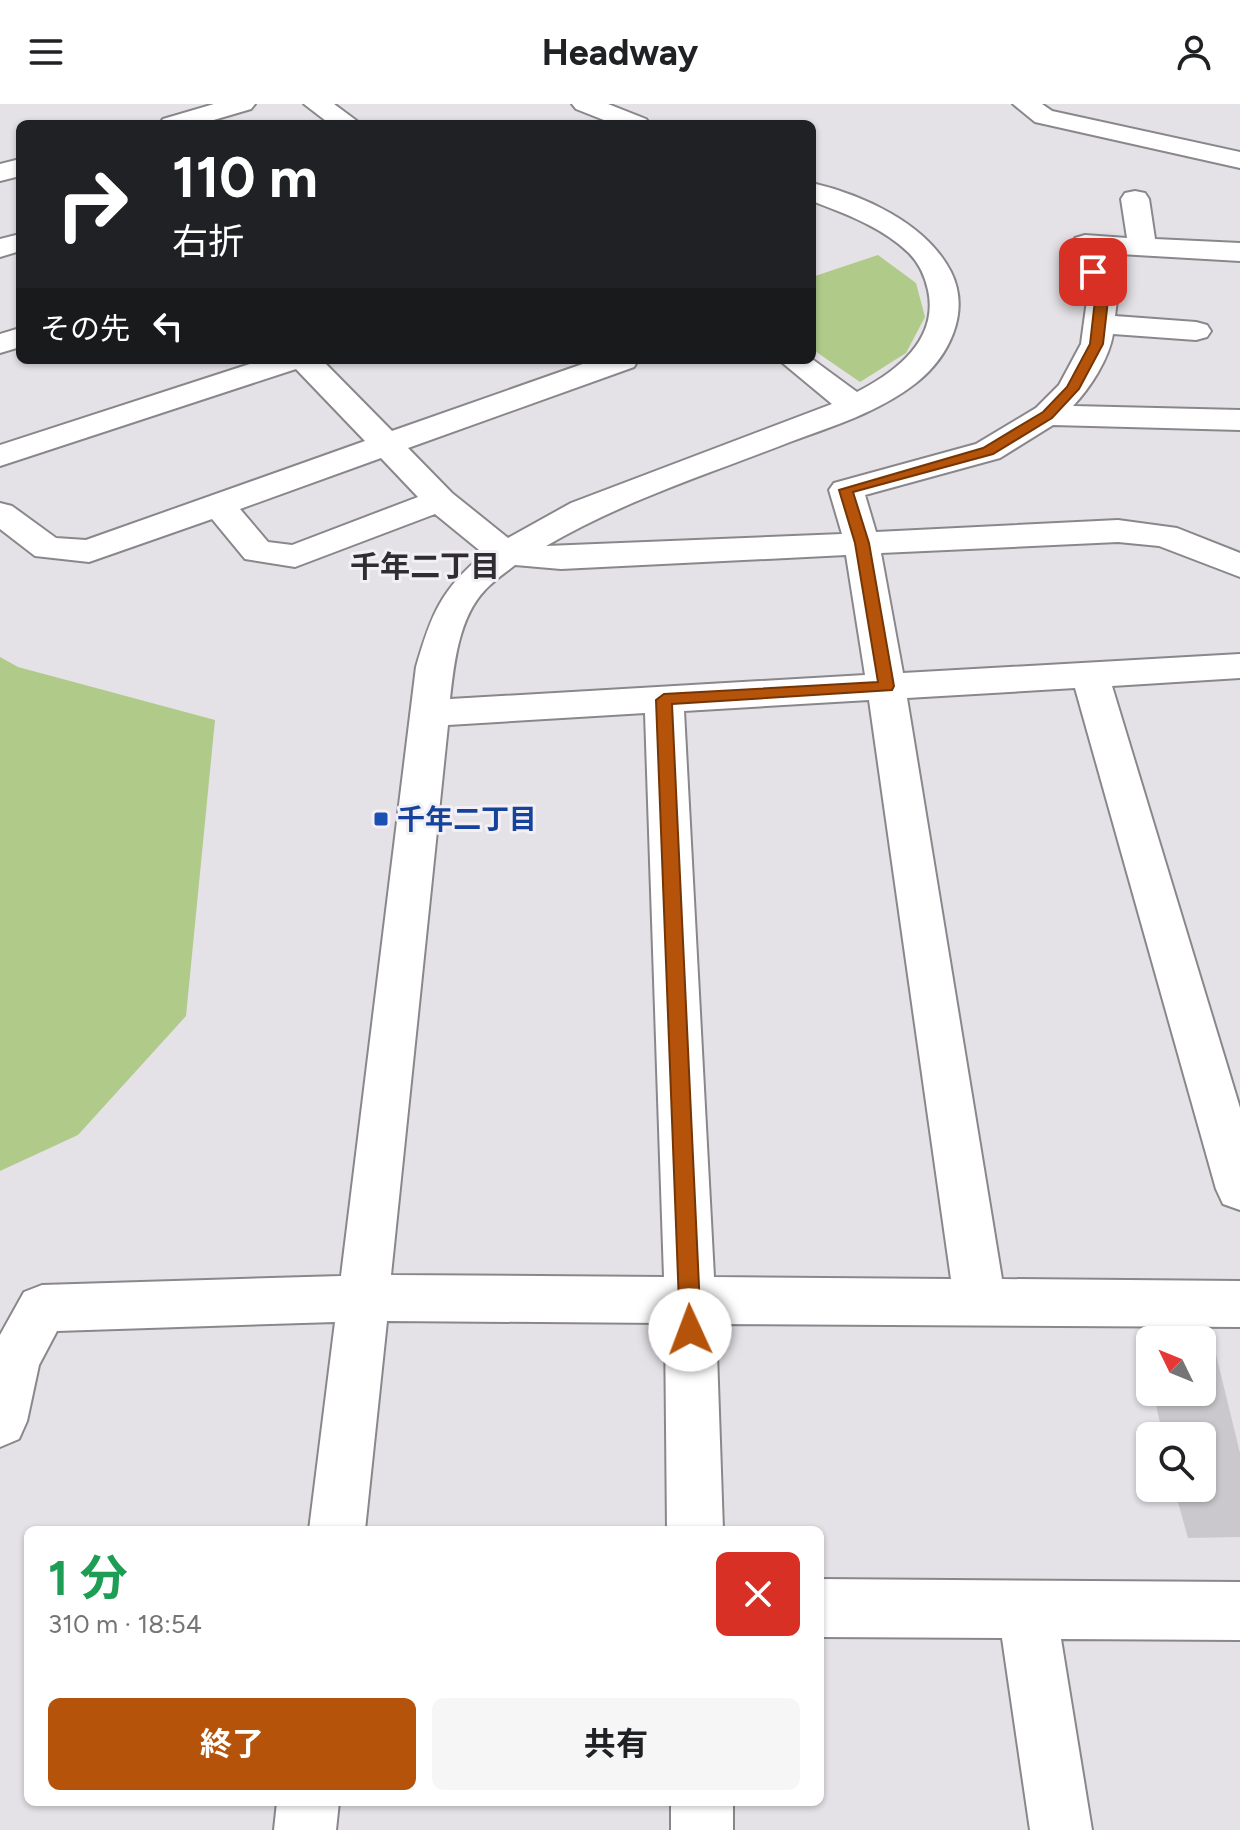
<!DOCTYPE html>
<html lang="ja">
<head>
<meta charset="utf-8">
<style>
	body { margin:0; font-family:Figtree,"Noto Sans JP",sans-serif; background:#f6f6f6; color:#202124; height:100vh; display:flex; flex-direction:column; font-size:30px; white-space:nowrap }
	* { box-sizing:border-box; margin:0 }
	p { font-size:26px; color:#757577 }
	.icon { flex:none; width:44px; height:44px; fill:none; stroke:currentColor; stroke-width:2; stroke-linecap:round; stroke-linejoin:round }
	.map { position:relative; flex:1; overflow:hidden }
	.drawer { position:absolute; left:24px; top:1422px; width:800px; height:280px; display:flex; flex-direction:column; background:#fff; border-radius:12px; box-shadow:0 2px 6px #0004 }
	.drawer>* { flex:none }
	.banner { position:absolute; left:16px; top:16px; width:800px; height:244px; border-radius:12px; box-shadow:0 2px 6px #0004; background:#202124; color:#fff; overflow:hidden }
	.needle { width:52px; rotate:313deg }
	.controls { position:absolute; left:1136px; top:1222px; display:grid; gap:16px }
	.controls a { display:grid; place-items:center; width:80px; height:80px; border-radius:12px; background:#fff; box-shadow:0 2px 6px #0004; font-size:40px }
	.pin { position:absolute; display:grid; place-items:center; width:68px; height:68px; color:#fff; margin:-34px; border-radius:16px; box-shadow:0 4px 12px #0006 }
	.me { position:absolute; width:88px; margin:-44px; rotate:358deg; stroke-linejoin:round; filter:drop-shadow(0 0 6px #0008) }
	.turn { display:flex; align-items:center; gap:28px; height:168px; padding:0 24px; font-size:36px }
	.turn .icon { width:104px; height:104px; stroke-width:2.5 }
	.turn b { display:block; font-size:56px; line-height:68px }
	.then { display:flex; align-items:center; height:76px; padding:0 24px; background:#0003; gap:16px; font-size:30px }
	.round { display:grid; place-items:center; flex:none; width:84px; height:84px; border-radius:12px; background:#f6f6f6 }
	.summary { display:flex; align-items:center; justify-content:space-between; height:136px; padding:0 24px }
	h1 { font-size:48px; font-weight:700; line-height:60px; color:#1e9e55 }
	.button { display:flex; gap:16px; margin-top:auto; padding:16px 24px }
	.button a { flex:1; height:92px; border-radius:12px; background:#b45309; color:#fff; font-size:32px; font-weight:700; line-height:92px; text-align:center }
	.button a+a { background:#f6f6f6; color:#202124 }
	header { display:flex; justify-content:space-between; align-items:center; height:104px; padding:0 24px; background:#fff; font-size:36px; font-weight:700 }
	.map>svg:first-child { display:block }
	.green { fill:#b0ca8a }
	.building { fill:#cbc8cd }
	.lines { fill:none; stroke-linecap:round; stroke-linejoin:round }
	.minor-casing { stroke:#8a878c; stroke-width:4 }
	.minor { fill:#fff; fill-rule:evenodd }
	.route { fill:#b45309; stroke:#753606; stroke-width:2 }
	.transit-dot { fill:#1a4fb4; stroke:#f2eff5; stroke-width:3 }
	.labels { text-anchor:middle; stroke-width:6; stroke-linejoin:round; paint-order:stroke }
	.transit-label { font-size:28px; font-weight:bold; fill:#164399; stroke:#f2eff5; text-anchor:start }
	.neighbourhood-label { font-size:30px; font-weight:bold; fill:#2f2d31; stroke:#f2eff5 }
</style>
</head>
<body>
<header><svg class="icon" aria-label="menu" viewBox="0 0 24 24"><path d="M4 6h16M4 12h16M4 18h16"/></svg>Headway<svg class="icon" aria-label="person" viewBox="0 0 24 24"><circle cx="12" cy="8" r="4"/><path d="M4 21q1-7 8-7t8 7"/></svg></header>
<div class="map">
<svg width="1240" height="1726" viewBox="0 0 1240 1726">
	<rect width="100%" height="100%" fill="#e5e2e7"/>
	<path class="green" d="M878,151L916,179L925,213L906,249L860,278L812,245V173Z
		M0,553L18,563L215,616L186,912L78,1031L0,1067Z"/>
	<path class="building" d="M1140,1226H1210L1240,1349V1433L1188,1434L1174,1384H1202V1332H1163L1153,1288H1202V1236H1150V1272Z"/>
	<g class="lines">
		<defs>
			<path id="minor" d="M214,0H255L251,5L200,20H159L163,15Z
				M304,0H334L361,20H330Z
				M572,0H608L646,15L650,20H614L576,5Z
				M1013,0H1042L1052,7L1240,48V64L1035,18Z
				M20,55V72L0,77V60Z
				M812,79C863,91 926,119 951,168C971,208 949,253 916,279C879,308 833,322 790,338C708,370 623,397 546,442L842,430L829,386L834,379L976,340L1036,304L1059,281L1081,240L1087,196L1071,140L1075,134L1085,131L1127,134L1121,95L1125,89L1135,87L1145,89L1149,95L1155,135L1240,139V157L1102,149L1117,196L1115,212L1196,218L1207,221L1211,227L1207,233L1196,236L1113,230C1109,255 1090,284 1073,302L1240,306V326L1053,321L1000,354L865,391L876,428L1118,416L1177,424L1240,449V473L1159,442L1118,438L881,449L903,569L1240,550V574L1112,582L1240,1004V1106L1223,1100L1216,1085L1075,584L907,594L1002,1175L1240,1177V1223L716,1220L723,1426H667L665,1219L387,1217L365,1426H309L335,1218L57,1227L39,1261L27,1317L19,1335L0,1343V1231L24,1188L42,1181L341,1172L416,563C431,511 441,485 484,450L435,410L295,463L245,455L212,415L89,458L35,452L0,425V399L12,402L56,434L86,436L365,337L296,265L0,362V341L262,256H322L392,327L594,256H638L634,263L408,344L452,389L508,434L571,399L832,300L779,256L812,255L857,288C896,268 939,236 928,186C925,172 919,159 909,149C882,123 846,110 812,97ZM381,354L418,393L292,441L268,438L240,405ZM846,451L865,571L450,595C454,559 459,513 485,486C494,476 505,469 515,461L561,465ZM869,596L951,1175L714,1173L684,607ZM645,609L664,1173L391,1171L448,621Z
				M20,130V147L0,153V135Z
				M20,224V243L0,249V230Z
				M820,1475L1240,1478V1536L1061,1535L1092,1726H1030L1002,1534L820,1533Z
				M277,1698H339L336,1726H274Z
				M671,1698H733V1726H671Z"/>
		</defs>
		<use href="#minor" class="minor-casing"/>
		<use href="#minor" class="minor"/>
	</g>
	<path class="route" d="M1093,165L1099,168L1108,196L1103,240L1079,285L1052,314L993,350L853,388L869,439L894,582L892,586L672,600L701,1226L698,1233L690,1236L683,1233L680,1226L656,596L664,590L878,578L855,439L839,386L983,344L1043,308L1067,283L1090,240L1095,196L1087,168Z"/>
	<rect class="transit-dot" x="373" y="707" width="16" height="16" rx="4"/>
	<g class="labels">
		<g class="transit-label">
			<text x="397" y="725">千年二丁目</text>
		</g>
		<g class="neighbourhood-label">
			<text x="425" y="473">千年二丁目</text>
		</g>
	</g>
</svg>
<div class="controls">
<a><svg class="needle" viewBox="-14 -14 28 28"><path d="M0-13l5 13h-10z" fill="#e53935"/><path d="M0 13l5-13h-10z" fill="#757577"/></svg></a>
<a><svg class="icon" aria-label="search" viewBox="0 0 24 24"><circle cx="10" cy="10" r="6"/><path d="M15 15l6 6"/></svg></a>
</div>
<div class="pin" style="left:1093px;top:168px;background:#d93025"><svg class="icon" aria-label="arrive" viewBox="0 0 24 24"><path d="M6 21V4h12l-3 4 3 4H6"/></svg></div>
<svg class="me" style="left:690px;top:1226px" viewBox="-20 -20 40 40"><circle r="19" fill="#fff"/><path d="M0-13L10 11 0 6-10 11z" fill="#b45309"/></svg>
<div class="banner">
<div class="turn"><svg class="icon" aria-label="right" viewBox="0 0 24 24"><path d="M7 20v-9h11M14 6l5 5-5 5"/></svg><div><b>110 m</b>右折</div></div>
<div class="then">その先<svg class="icon" aria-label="left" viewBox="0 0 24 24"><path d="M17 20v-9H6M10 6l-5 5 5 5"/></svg></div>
</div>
<section class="drawer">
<div class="summary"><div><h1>1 分</h1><p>310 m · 18:54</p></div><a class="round" style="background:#d93025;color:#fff"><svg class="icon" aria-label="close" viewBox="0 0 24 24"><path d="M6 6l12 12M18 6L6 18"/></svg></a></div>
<div class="button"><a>終了</a><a>共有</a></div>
</section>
</div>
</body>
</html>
